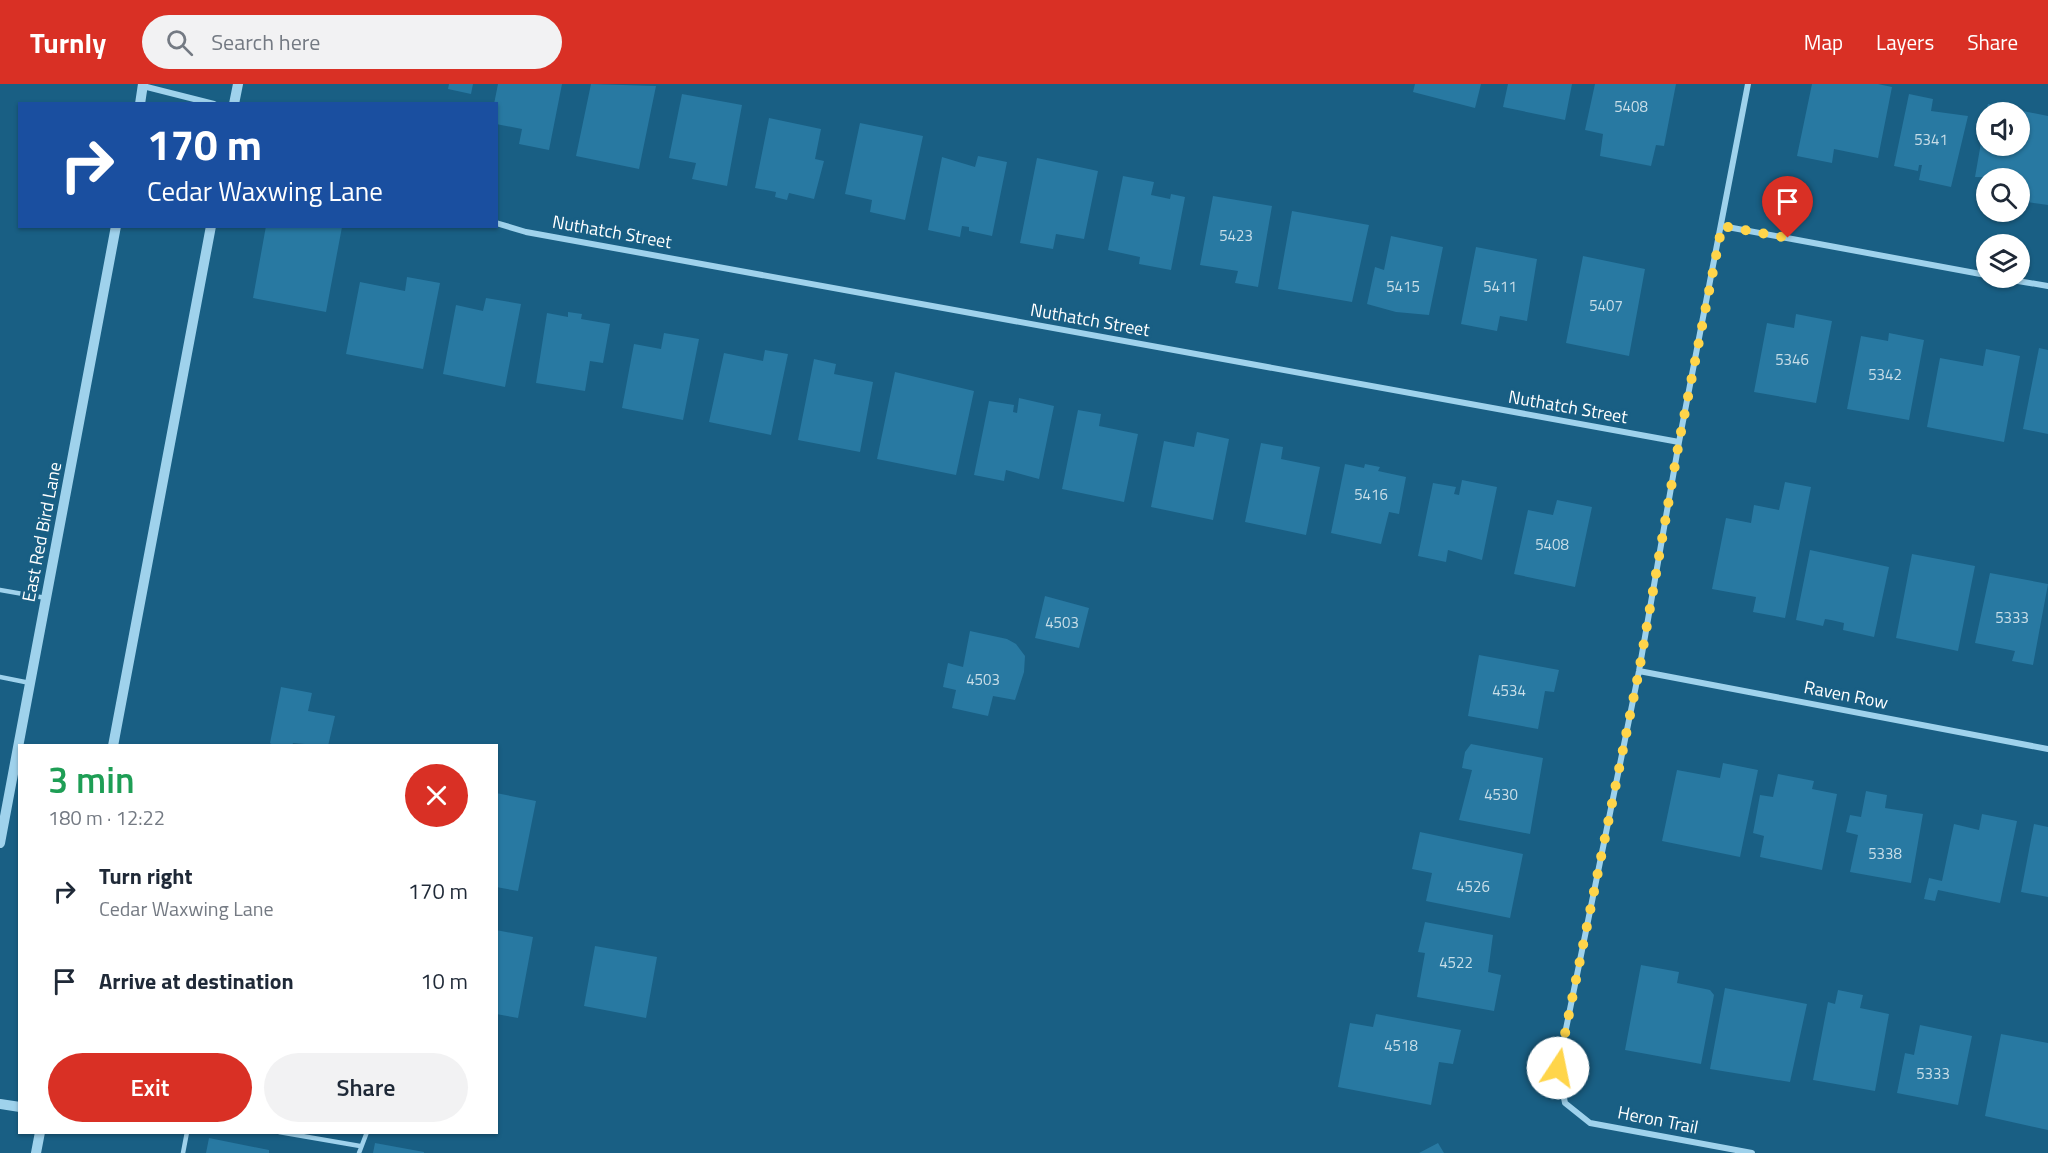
<!DOCTYPE html>
<html lang="en">
<head>
<meta charset="utf-8">
<style>
	body { margin:0; font-family:"Titillium Web",sans-serif; background:#f2f2f3; color:#1f2937; height:100vh; display:flex; flex-direction:column; font-size:22px; white-space:nowrap }
	* { box-sizing:border-box; margin:0 }
	p { font-size:20px; color:#747a83 }
	.icon { flex:none; width:33px; height:33px; fill:none; stroke:currentColor; stroke-width:2; stroke-linecap:round; stroke-linejoin:round }
	.map { position:relative; flex:1; overflow:hidden }
	.sheet { position:absolute; left:18px; top:660px; width:480px; height:390px; display:flex; flex-direction:column; background:#fff; border-radius:0px; box-shadow:0 2px 4px #0004 }
	.sheet>* { flex:none }
	.banner { position:absolute; left:18px; top:18px; width:480px; height:126px; border-radius:0px; box-shadow:0 2px 4px #0004; background:#1a4fa0; color:#fff; overflow:hidden }
	.buttons { position:absolute; left:1976px; top:18px; display:grid; gap:12px }
	.buttons a { display:grid; place-items:center; width:54px; height:54px; border-radius:50%; background:#fff; box-shadow:0 2px 4px #0004; font-size:30px }
	.pin { position:absolute; display:grid; place-items:center; width:51px; height:51px; color:#fff; margin:-62px -26px; border-radius:50% 50% 50% 0; rotate:-45deg; box-shadow:0 0 6px #0007 }
	.pin .icon { rotate:45deg }
	.me { position:absolute; width:66px; margin:-33px; rotate:11deg; stroke-linejoin:round; filter:drop-shadow(0 0 4px #0008) }
	.turn { display:flex; align-items:center; gap:21px; height:126px; padding:0 30px; font-size:27px }
	.turn .icon { width:78px; height:78px; stroke-width:2.5 }
	.turn b { display:block; font-size:42px; line-height:51px }
	.round { display:grid; place-items:center; flex:none; width:63px; height:63px; border-radius:32px; background:#f2f2f3 }
	.headline { display:flex; align-items:center; justify-content:space-between; height:102px; padding:0 30px }
	h1 { font-size:36px; font-weight:600; line-height:45px; color:#1e9e55 }
	.button { display:flex; gap:12px; margin-top:auto; padding:12px 30px }
	.button a { flex:1; height:69px; border-radius:36px; background:#d93025; color:#fff; font-size:24px; font-weight:600; line-height:69px; text-align:center }
	.button a+a { background:#f2f2f3; color:#1f2937 }
	ul { padding:0; list-style:none }
	li { display:flex; align-items:center; gap:18px; height:90px; padding:0 30px }
	li div { flex:1 }
	li b { display:block; font-size:22px }
	li em { font-style:normal }
	header { display:flex; align-items:center; gap:36px; box-sizing:border-box; height:84px; padding:0 30px; background:#d93025; color:#fff }
	header strong { font-size:28px }
	nav { display:flex; gap:33px; margin-inline-start:auto; font-size:21px }
	.search { width:420px; height:54px; background:#f2f2f3; display:flex; align-items:center; gap:15px; box-sizing:border-box; padding:0 21px; border-radius:33px; color:#747a83; font-size:22px }
	.map>svg:first-child { display:block }
	.building { fill:#2879a2 }
	.lines { fill:none; stroke-linecap:round; stroke-linejoin:round }
	.service { stroke:#9fd2ec; stroke-width:4.5 }
	.minor { stroke:#9fd2ec; stroke-width:6 }
	.tertiary { stroke:#9fd2ec; stroke-width:10 }
	.route { stroke:#ffd54a; stroke-width:10; stroke-dasharray:0 18 }
	.labels { text-anchor:middle; stroke-width:6; stroke-linejoin:round; paint-order:stroke }
	.number-label { font-size:15px; fill:#c9dee8 }
	.street-label { font-size:18px; fill:#fff; stroke:#195f84 }
</style>
</head>
<body>
<header>
<strong>Turnly</strong>
<div class="search"><svg class="icon" aria-label="search" viewBox="0 0 24 24"><circle cx="10" cy="10" r="6"/><path d="M15 15l6 6"/></svg>Search here</div>
<nav><a>Map</a><a>Layers</a><a>Share</a></nav>
</header>
<div class="map">
<svg width="2048" height="1069" viewBox="0 0 2048 1069">
	<rect width="100%" height="100%" fill="#195f84"/>
	<path class="building" d="M449,0H473L471,10L448,5Z
		M498,0H562L549,66L519,60L522,45L496,40V20H494Z
		M591,0L656,2L639,85L576,72Z
		M1415,0H1481L1475,24L1413,8Z
		M1508,0H1572L1565,36L1503,23Z
		M1595,0H1676L1664,62L1656,61L1651,82L1600,72L1603,50L1585,46Z
		M1812,0H1878L1892,3L1878,74L1834,65L1832,79L1797,72Z
		M682,10L742,21L727,102L692,95L696,79L669,74Z
		M1909,10L1933,15L1931,27L1968,32L1951,103L1919,96L1922,81H1919L1918,87L1894,82Z
		M1988,20L2048,32V121L2019,117V94L1975,93L1985,36L1986,62H2019V28H1986Z
		M769,34L821,45L815,75L824,77L814,115L789,109L787,116L775,113L776,108L755,104Z
		M860,39L923,52L905,136L870,128L872,116L845,110Z
		M978,72L1007,78L992,152L969,147V143L962,142L960,153L928,146L942,73L975,83Z
		M1037,74L1098,87L1084,155L1056,150L1053,165L1020,159Z
		M1123,92L1154,98L1151,111L1170,115L1171,110L1185,113L1171,186L1139,180L1140,173L1108,166Z
		M1213,112L1272,122L1258,203L1235,199L1238,187L1200,181Z
		M1292,127L1369,141L1352,218L1278,205Z
		M266,142L342,143L326,228L253,214Z
		M1391,152L1443,163L1429,231L1396,228L1367,220L1375,183L1384,186Z
		M1476,163L1537,175L1527,237L1500,232L1497,247L1461,240Z
		M1583,172L1645,185L1629,272L1566,259Z
		M407,193L440,199L423,285L346,270L360,198L405,207Z
		M486,214L521,220L505,303L443,290L456,221L483,227Z
		M568,228L582,230L581,235L610,240L603,279L590,277L585,307L536,299L547,229L568,233Z
		M1796,230L1832,237L1816,319L1754,308L1767,239L1794,244Z
		M664,249L699,255L683,336L622,324L634,260L661,265Z
		M1889,249L1924,256L1909,336L1847,325L1861,252L1888,257Z
		M2039,264L2048,266V350L2023,345Z
		M1986,265L2020,272L2004,358L1927,343L1940,274L1983,282Z
		M765,266L788,270L771,351L709,338L724,269L763,277Z
		M814,275L836,280L834,290L873,298L860,368L798,356Z
		M895,288L974,307L956,391L877,375Z
		M1019,314L1054,322L1039,395L1006,386L1004,397L974,391L989,317L1014,321L1013,328L1017,329Z
		M1078,326L1101,330L1099,342L1138,350L1124,418L1062,405Z
		M1197,348L1229,355L1213,436L1151,423L1164,357L1194,363Z
		M1261,359L1283,363L1281,375L1320,383L1306,451L1245,438Z
		M1345,380L1364,384L1365,380L1380,383L1378,387L1406,393L1399,430L1389,428L1381,460L1331,449Z
		M1462,396L1497,403L1482,476L1448,466L1446,478L1418,472L1433,399L1456,403L1454,410L1459,411Z
		M1785,398L1811,403L1785,534L1753,528L1756,513L1712,505L1726,434L1751,439L1754,421L1779,426Z
		M1557,416L1592,423L1575,503L1514,490L1528,426L1553,431Z
		M1810,466L1889,483L1874,553L1843,546L1844,539L1831,536L1825,535L1823,542L1796,536Z
		M1912,470L1975,482L1958,567L1896,554Z
		M1990,489L2048,500L2033,581L2012,577L2015,567L1975,559Z
		M1045,512L1089,524L1079,564L1035,554Z
		M970,547L1007,555L1016,560L1025,572L1024,588L1015,616L993,612L988,632L952,624L956,606L943,603L948,579L963,583Z
		M1479,571L1559,586L1554,608L1545,607L1538,645L1468,632Z
		M281,603L312,609L308,627L335,632L328,662L293,659L292,662H274L270,659Z
		M1471,660L1543,674L1530,750L1459,736L1472,686L1462,684L1465,668Z
		M1723,679L1758,686L1740,773L1662,757L1677,686L1720,694Z
		M1778,690L1814,697L1812,705L1837,710L1822,786L1760,773L1764,752L1753,749L1760,711L1773,713Z
		M1866,707L1887,711L1885,724L1923,730L1911,799L1850,788L1858,751L1846,748L1850,731L1861,733Z
		M496,709L536,717L518,807L496,803Z
		M1982,730L2017,737L2000,819L1938,806L1935,817L1924,815L1929,794L1942,797L1954,740L1979,746Z
		M2034,740L2048,743V813L2021,808Z
		M1420,748L1523,770L1510,834L1426,817L1432,789L1412,785Z
		M1425,838L1493,851L1488,888L1501,891L1494,927L1417,913L1425,869L1418,868Z
		M496,846L533,853L518,934L496,930Z
		M595,862L657,873L646,934L584,922Z
		M1641,881L1679,888L1677,899L1710,906L1714,911L1701,980L1625,966Z
		M1725,904L1807,920L1790,998L1710,985Z
		M1838,906L1863,911L1860,924L1889,930L1875,1007L1813,996L1828,918L1835,920Z
		M1376,930L1461,946L1453,980L1439,978L1431,1021L1338,1003L1350,939L1373,943Z
		M1920,941L1972,952L1958,1021L1897,1009L1905,969L1914,971Z
		M2001,950L2048,959V1046L1985,1032Z
		M209,1054L269,1066V1069H206Z
		M375,1059L424,1068V1069H373Z
		M1438,1059L1444,1069H1419Z"/>
	<g class="lines">
		<path class="service" d="M0,506L46,514
			M0,593L30,599
			M279,1048L360,1062
			M183,1069L187,1048
			M359,1069L367,1048"/>
		<path class="minor" d="M1748,0L1679,358L1639,587L1558,984L1565,1019L1590,1039L1752,1069
			M143,2L214,20
			M496,139L526,148L1679,358
			M1722,142L1986,191
			M2000,194L2048,202
			M1639,587L2048,665"/>
		<path class="tertiary" d="M140,20L143,0
			M234,20L238,0
			M113,662L211,142
			M0,759L116,142
			M0,1020L20,1023
			M36,1069L40,1048"/>
	</g>
	<g class="lines">
		<path class="route" d="M1558,984L1639,587L1679,358L1722,142L1788,154"/>
	</g>
	<g class="labels">
		<g class="number-label">
			<text x="1631" y="28">5408</text>
			<text x="1931" y="61">5341</text>
			<text x="1236" y="157">5423</text>
			<text x="1403" y="208">5415</text>
			<text x="1500" y="208">5411</text>
			<text x="1606" y="227">5407</text>
			<text x="1792" y="281">5346</text>
			<text x="1885" y="296">5342</text>
			<text x="1371" y="416">5416</text>
			<text x="1552" y="466">5408</text>
			<text x="2012" y="539">5333</text>
			<text x="1062" y="544">4503</text>
			<text x="983" y="601">4503</text>
			<text x="1509" y="612">4534</text>
			<text x="1501" y="716">4530</text>
			<text x="1885" y="775">5338</text>
			<text x="1473" y="808">4526</text>
			<text x="1456" y="884">4522</text>
			<text x="1401" y="967">4518</text>
			<text x="1933" y="995">5333</text>
		</g>
		<g class="street-label">
			<text transform="translate(612 148) rotate(10)" y="6">Nuthatch Street</text>
			<text transform="translate(1090 236) rotate(10)" y="6">Nuthatch Street</text>
			<text transform="translate(1568 323) rotate(10)" y="6">Nuthatch Street</text>
			<text transform="translate(42 448) rotate(-79)" y="6">East Red Bird Lane</text>
			<text transform="translate(1846 611) rotate(11)" y="6">Raven Row</text>
			<text transform="translate(1658 1036) rotate(11)" y="6">Heron Trail</text>
		</g>
	</g>
</svg>
<div class="buttons">
<a><svg class="icon" aria-label="sound" viewBox="0 0 24 24"><path d="M4 9h4l5-4v14l-5-4H4zM17 9q2 3 0 6"/></svg></a>
<a><svg class="icon" aria-label="search" viewBox="0 0 24 24"><circle cx="10" cy="10" r="6"/><path d="M15 15l6 6"/></svg></a>
<a><svg class="icon" aria-label="layers" viewBox="0 0 24 24"><path d="M12 4l9 5-9 5-9-5zM3 14l9 5 9-5"/></svg></a>
</div>
<div class="pin" style="left:1788px;top:154px;background:#d93025"><svg class="icon" aria-label="arrive" viewBox="0 0 24 24"><path d="M6 21V4h12l-3 4 3 4H6"/></svg></div>
<svg class="me" style="left:1558px;top:984px" viewBox="-20 -20 40 40"><circle r="19" fill="#fff"/><path d="M0-13L10 11 0 6-10 11z" fill="#ffd54a"/></svg>
<div class="banner">
<div class="turn"><svg class="icon" aria-label="right" viewBox="0 0 24 24"><path d="M7 20v-9h11M14 6l5 5-5 5"/></svg><div><b>170 m</b>Cedar Waxwing Lane</div></div>
</div>
<section class="sheet">
<div class="headline"><div><h1>3 min</h1><p>180 m · 12:22</p></div><a class="round" style="background:#d93025;color:#fff"><svg class="icon" aria-label="close" viewBox="0 0 24 24"><path d="M6 6l12 12M18 6L6 18"/></svg></a></div>
<ul>
<li><svg class="icon" aria-label="right" viewBox="0 0 24 24"><path d="M7 20v-9h11M14 6l5 5-5 5"/></svg><div><b>Turn right</b><p>Cedar Waxwing Lane</p></div><em>170 m</em></li>
<li><svg class="icon" aria-label="arrive" viewBox="0 0 24 24"><path d="M6 21V4h12l-3 4 3 4H6"/></svg><div><b>Arrive at destination</b></div><em>10 m</em></li>
</ul>
<div class="button"><a>Exit</a><a>Share</a></div>
</section>
</div>
</body>
</html>
